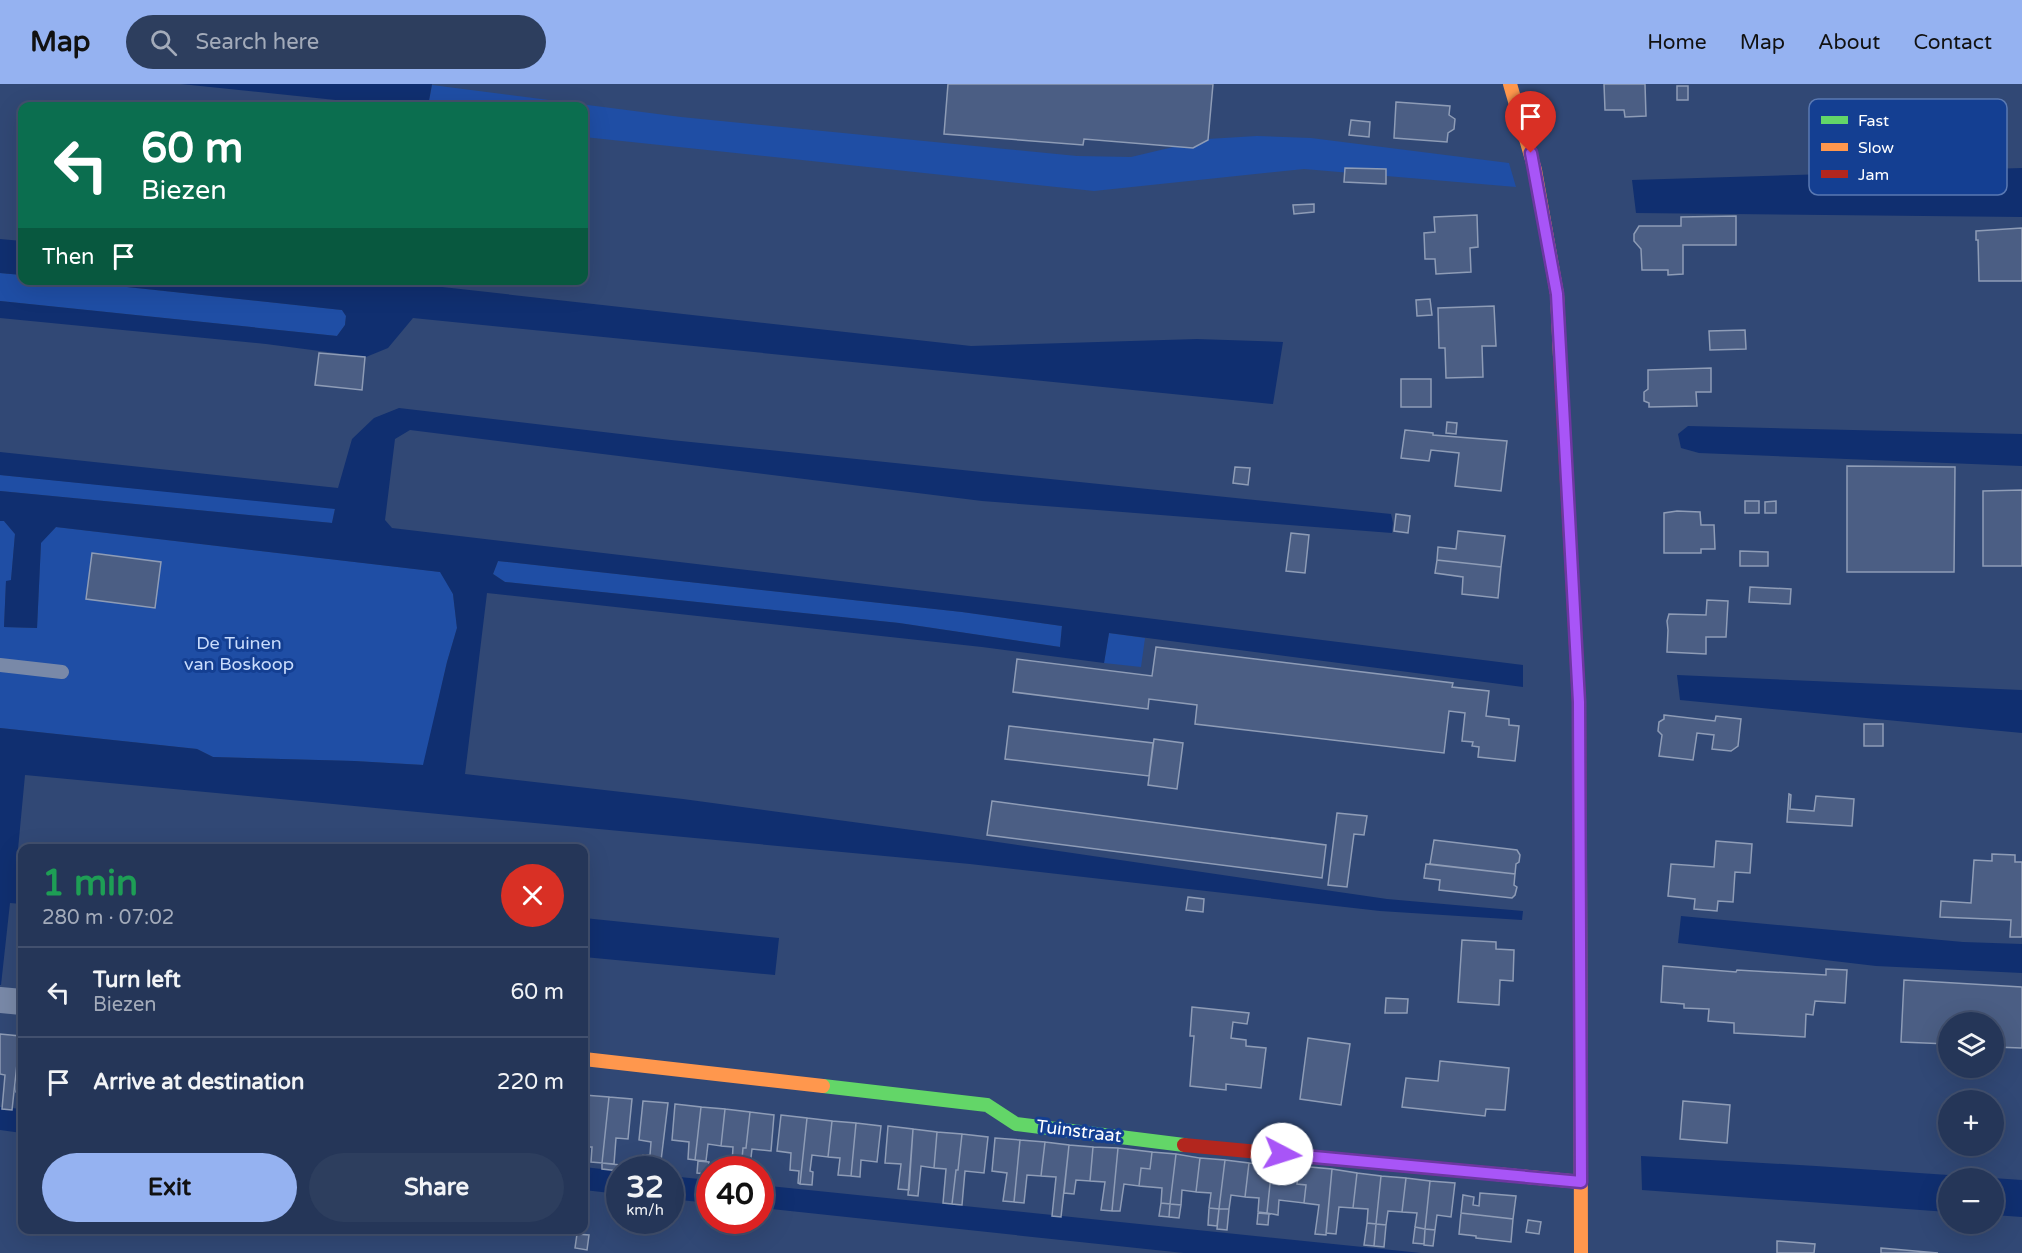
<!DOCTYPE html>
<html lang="en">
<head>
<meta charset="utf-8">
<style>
	body { margin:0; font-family:"Varela Round",sans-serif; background:#2d3e5e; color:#f1f3f6; height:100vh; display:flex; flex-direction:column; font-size:22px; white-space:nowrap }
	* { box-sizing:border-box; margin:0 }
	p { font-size:20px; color:#a3abba }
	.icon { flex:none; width:33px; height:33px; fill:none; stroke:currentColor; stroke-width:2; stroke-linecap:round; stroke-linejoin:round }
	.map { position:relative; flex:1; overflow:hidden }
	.side { position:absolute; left:18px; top:760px; width:570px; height:390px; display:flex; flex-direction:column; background:#253658; border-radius:12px; box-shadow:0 6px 24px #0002,0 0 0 2px #42506e }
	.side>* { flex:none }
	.guide { position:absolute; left:18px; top:18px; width:570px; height:183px; border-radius:12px; box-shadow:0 6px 24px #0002,0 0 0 2px #42506e; background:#0b6e4f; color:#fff; overflow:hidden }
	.controls { position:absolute; left:1938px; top:928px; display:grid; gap:12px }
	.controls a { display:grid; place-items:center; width:66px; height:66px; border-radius:50%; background:#253658; box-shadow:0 6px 24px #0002,0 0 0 2px #42506e; font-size:30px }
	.speed { position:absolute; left:606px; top:1072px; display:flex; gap:12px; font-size:30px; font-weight:700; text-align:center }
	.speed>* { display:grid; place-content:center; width:78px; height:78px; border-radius:50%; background:#253658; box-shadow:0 6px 24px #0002,0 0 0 2px #42506e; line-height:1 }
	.speed small { font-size:15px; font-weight:400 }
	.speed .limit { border:9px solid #d22; background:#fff; color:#111 }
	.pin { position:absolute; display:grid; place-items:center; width:51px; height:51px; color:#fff; margin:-62px -26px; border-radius:50% 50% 50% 0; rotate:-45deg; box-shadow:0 0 6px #0007 }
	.pin .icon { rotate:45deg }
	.me { position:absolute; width:66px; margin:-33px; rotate:95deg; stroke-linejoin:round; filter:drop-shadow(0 0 4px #0008) }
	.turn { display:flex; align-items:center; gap:21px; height:126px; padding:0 24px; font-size:27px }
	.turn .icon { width:78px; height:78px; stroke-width:2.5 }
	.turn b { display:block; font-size:42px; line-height:51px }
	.then { display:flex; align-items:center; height:57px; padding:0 24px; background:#0003; gap:12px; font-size:22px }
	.round { display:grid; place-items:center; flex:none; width:63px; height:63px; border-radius:32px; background:#2d3e5e }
	.summary { display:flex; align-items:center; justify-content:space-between; height:102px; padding:0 24px }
	h1 { font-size:36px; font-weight:700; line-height:45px; color:#1e9e55 }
	.button { display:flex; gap:12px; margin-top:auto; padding:12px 24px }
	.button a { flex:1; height:69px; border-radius:36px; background:#95b2f1; color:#111; font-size:24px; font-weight:700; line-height:69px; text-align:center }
	.button a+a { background:#2d3e5e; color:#f1f3f6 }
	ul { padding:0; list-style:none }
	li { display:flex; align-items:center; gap:18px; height:90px; padding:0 24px; border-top:2px solid #42506e }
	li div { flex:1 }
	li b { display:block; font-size:22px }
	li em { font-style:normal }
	header { display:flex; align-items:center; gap:36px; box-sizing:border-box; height:84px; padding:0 30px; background:#95b2f1; color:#111 }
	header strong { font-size:28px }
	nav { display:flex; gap:33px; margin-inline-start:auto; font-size:21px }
	.search { width:420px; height:54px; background:#2d3e5e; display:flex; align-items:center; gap:15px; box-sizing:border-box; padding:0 21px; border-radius:33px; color:#a3abba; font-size:22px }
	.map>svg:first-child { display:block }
	.green { fill:#1f4ea5 }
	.water { fill:#102f70; fill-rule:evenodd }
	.building { fill:#4b5e84; stroke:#8e9cb6; stroke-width:1.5 }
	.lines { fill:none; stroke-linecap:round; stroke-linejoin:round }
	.lane { stroke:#7989a8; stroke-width:14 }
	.street { stroke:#7989a8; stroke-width:26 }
	.fast { stroke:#63d668; stroke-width:14 }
	.slow { stroke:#ff974d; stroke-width:14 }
	.jam { stroke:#b3261e; stroke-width:14 }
	.route-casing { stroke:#6d37a1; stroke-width:15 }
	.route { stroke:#a855f7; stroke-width:10 }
	.labels { text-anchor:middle; stroke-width:6; stroke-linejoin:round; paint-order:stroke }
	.park-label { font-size:18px; fill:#c9dcfc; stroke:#143f92 }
	.street-label { font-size:18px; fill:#fff; stroke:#143f92 }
	.key { fill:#143f92; stroke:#5a79b3; stroke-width:1.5 }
	.key-label { font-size:16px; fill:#fff }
</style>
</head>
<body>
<header>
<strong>Map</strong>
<div class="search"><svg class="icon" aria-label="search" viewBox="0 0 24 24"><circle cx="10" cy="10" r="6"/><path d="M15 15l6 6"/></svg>Search here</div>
<nav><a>Home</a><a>Map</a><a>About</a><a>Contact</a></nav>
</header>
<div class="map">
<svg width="2022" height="1169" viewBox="0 0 2022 1169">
	<rect width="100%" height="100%" fill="#314875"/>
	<path class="green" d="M432,1L681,33L1077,72L1131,73L1207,55L1257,52L1311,54L1509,79L1516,103L1304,85L1094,107L584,53V22H428Z
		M0,189L22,191V196L71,197L342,226L346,232L345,241L337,252L0,217Z
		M0,391L335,424L332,439L0,407Z
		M0,437H4L15,450L11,497H6L4,543L37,544L41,458L56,443L441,488L453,510L457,544L447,578L424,681L354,677L213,673L197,665L0,644Z
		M498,477L962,528L1062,542L1060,563L899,539L505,498L493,490Z
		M1109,549L1145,554L1141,583L1104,579Z"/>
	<path class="water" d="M181,0H432L428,22H393Z
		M2022,84V133L1636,129L1632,96Z
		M0,155L22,157V191L0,189Z
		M379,196L971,262L1197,255L1283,258L1273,320L413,234L388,264L366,273L266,260L0,234V217L337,252L345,241L346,232L342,226L71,197Z
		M399,324L671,356L1391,430L1393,439L1392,449L982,417L410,346L395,355L385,436L392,444L1043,521L1523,581V603L1109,549L1104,579L982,563L487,509L465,690L683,715L949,751L1387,815L1523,827L1522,836L1380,827L970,780L25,691L17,776L22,777V820L10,819L1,901H0V644L197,665L213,673L354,677L423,681L447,578L457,544L453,510L440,488L56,443L41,459L37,544L4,543L6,497L11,496L15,450L4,437H0V407L332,439L335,425L0,391V368L338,404L352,355L374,334ZM498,477L962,528L1062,542L1060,563L899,539L505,498L493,490Z
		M1688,342L2022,350V382L1699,369L1681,364L1678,350Z
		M1677,591L2022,606V649L1680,616Z
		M1681,832L1963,858L2022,860V889L1876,882L1678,859Z
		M584,834L779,854L775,891L584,873Z
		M0,1023L22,1025V1049L0,1046Z
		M1641,1072L1816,1082L2022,1096V1133L1994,1131V1095H1948V1128L1642,1106Z
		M584,1083L619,1087V1110L584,1106Z
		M670,1092L709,1096V1119L671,1115Z
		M760,1101L1421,1169H1184L761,1124Z"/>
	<path class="building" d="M948,0H1213L1208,56L1193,64L1084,55L1083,61L944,50Z
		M1604,0H1645L1646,32L1625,33L1624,26H1605Z
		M1677,2H1688V16H1677Z
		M1396,18L1450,22L1449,31L1455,35L1454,45L1448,49L1447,58L1394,54Z
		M1351,36L1370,38L1369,53L1349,51Z
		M1345,84L1386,85V100L1344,98Z
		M1314,120V128L1294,130L1293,121Z
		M1477,131L1478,163L1470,164L1471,188L1436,190L1435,175H1425L1424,149L1435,148L1434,133Z
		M1736,132V161H1683V190L1668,191V186H1642L1641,165L1634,157V150L1639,142H1681V133Z
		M2022,144V197H1979L1978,156H1976V147Z
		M1430,215L1432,231L1417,232L1416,216Z
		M1494,222L1496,262H1482L1483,293L1446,294L1445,264H1439L1438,224Z
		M1745,246L1746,265L1710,266L1709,247Z
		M319,269L365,273L362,306L315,301Z
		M1711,284V308H1696L1697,322L1649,323V319L1644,317V308L1648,305V286Z
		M1401,295H1431V323H1401Z
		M1447,338L1457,339L1456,350L1446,349Z
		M1405,346L1433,349V351L1507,357L1501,407L1455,402L1459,369L1431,366L1429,377L1401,374Z
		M1847,382L1955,383L1954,488H1847Z
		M1235,383L1250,384L1248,401L1233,399Z
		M2022,406V482H1983V407Z
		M1745,417H1759V429H1745Z
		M1776,417V429H1765V418Z
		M1677,427L1700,428L1701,441H1714L1715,465H1701V469H1664V429Z
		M1396,430L1410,432L1408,449L1394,447Z
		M1458,447L1505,452L1501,483L1437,476L1438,463L1456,465Z
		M1291,449L1309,451L1305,489L1286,487Z
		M1740,467L1768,468V482H1740Z
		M92,469L161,478L155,524L86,515Z
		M1437,476L1501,483L1498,514L1462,510L1463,493L1435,489Z
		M1750,503L1791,505L1790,520L1749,518Z
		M1707,516L1728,517L1726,553H1706V570L1667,568L1668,546L1667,537L1669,530L1706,531Z
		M1156,563L1453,599L1452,603L1489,607L1486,632L1509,635V641L1519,642L1515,677L1478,673L1479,663L1472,662L1473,658L1462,657L1465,629L1449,627L1444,669L1195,640L1197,621L1149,615L1148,625L1013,608L1017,575L1152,592Z
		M1664,631L1715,637L1716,632L1741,635L1738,662L1731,667L1712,665L1714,651L1697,649L1693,676L1659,672L1662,651L1658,647L1659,638L1664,635Z
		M1864,640H1883V662H1864Z
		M1009,642L1153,659L1149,692L1005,675Z
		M1154,655L1183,659L1177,705L1148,701Z
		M1789,710L1791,711L1790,725L1814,727L1816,712L1854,715L1852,742L1787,738Z
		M992,717L1326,761L1322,794L987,751Z
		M1337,729L1367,732L1364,751L1354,750L1347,803L1328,801Z
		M1434,756L1517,766L1520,771L1519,778L1516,780L1515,790L1430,780Z
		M1716,757L1752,760L1750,789L1735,788L1733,818L1718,817L1717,827L1694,825L1695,815L1668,812L1671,780L1714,783Z
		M1992,770L2015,771V778H2022V853H2010L2011,836L1940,833L1941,817L1971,819L1974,776L1992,777Z
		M1426,780L1515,790L1514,801L1517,803L1515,811L1512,814L1439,806L1440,796L1424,794Z
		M1188,813L1204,815L1203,828L1186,826Z
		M1462,856L1496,858V865L1514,866L1513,897L1500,896L1499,921L1458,918Z
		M1663,882L1736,888L1737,886L1826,891V885L1847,886L1845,919L1815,917L1813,931L1806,930L1805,953L1734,949V939L1708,937L1709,925L1684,924V920L1661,918Z
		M1904,896L2022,903V964L1994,963V939H1948V960L1901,958Z
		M1386,914L1408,915L1407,929H1385Z
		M1192,923L1249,929L1247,940L1233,938L1231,954L1246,956V962L1266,964L1261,1004L1226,1000V1006L1190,1002L1194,952H1190Z
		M0,950L20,952L12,1026L2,1025L5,991L0,990Z
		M22,952V1009L16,1008Z
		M1308,954L1350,960L1341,1021L1300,1015Z
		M1440,977L1509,984L1505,1026L1486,1025L1485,1032L1402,1023L1406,994L1438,997Z
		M584,1011L609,1013L602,1079L591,1078L592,1063H584Z
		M609,1013L632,1015L628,1055L616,1054L614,1080L602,1079Z
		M643,1017L668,1019L660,1085L642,1083L643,1071H650L651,1058L639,1056Z
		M1683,1017L1730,1021L1727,1059L1680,1055Z
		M675,1020L701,1023L695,1076L688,1075L689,1058L672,1056Z
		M701,1023L725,1025L721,1062L708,1060L706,1077L695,1076Z
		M725,1025L750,1028L746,1064H743L741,1086V1080H732L733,1063L721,1062Z
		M750,1028L774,1031L771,1067L752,1065L750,1082H755V1086H741L743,1064H746Z
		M781,1031L807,1034L800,1100L798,1099L799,1087L790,1086L791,1069L777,1067Z
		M807,1034L832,1037L828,1073L812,1071L810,1087L813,1088L812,1101L800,1100Z
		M832,1037L856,1039L851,1092L838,1091L840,1074L828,1073Z
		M856,1039L881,1042L877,1078L861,1076L860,1093L851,1092Z
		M888,1042L913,1045L909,1106L898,1105L901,1080L885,1079Z
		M913,1045L937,1048L934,1084L921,1082L918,1112L908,1111Z
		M937,1048L962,1050L958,1086H956L952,1120L943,1119L946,1085L934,1084Z
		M962,1050L988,1053L984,1089L965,1087L962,1121L952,1120L956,1086H958Z
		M995,1054L1020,1056L1014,1118L1003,1117L1007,1089L992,1087Z
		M1020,1056L1045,1058L1041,1092L1027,1091L1024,1119L1014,1118Z
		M1045,1058L1069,1061L1061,1133L1052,1132L1056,1093L1041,1092Z
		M1069,1061L1093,1063L1090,1097L1076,1096L1074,1110L1064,1109Z
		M1093,1063L1118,1064L1112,1127L1101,1126L1105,1098L1090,1097Z
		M1118,1064L1152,1068L1150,1085L1141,1084L1139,1102L1124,1100L1120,1127H1112Z
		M1152,1068L1176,1070L1170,1120L1161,1119L1162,1104L1139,1102L1141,1084L1150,1085Z
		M1176,1070L1200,1074L1196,1108L1182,1106L1181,1121L1170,1120Z
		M1200,1074L1225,1076L1219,1125L1209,1124L1211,1109L1196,1108Z
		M1225,1076L1249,1079L1245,1113L1231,1111L1229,1125H1219Z
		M698,1077L709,1078L708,1090L697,1089Z
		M602,1079L620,1081L619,1087L602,1085Z
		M1249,1079L1272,1081L1267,1129L1258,1128L1259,1114L1245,1113Z
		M1272,1081L1299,1082L1297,1100L1306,1101L1304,1119L1279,1116L1278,1131L1267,1129Z
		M1299,1082L1332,1085L1326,1151L1315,1150L1319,1121L1304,1119L1306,1101L1297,1100Z
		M1332,1085L1357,1089L1353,1124L1339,1123L1336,1150L1326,1149Z
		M1357,1089L1381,1092L1376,1140L1367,1139L1368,1125L1353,1124Z
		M1381,1092L1406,1094L1402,1128L1388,1127L1386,1141L1376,1140Z
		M1406,1094L1430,1097L1425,1145L1415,1143L1417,1129L1402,1128Z
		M1430,1097L1455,1099L1451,1133L1437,1131L1435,1146L1425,1145Z
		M1480,1109L1516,1112L1513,1135L1461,1129L1463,1111L1474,1113L1473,1121L1479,1122Z
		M1161,1119L1170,1120L1169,1133L1159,1132Z
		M1170,1120L1181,1121L1179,1134L1169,1133Z
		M1209,1124L1219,1125L1217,1142L1208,1141Z
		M1219,1125H1229L1227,1146L1217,1145Z
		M1258,1129L1269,1130L1268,1141L1257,1140Z
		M1461,1129L1513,1135L1511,1158L1476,1154V1152L1459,1150Z
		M1528,1136L1541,1138L1539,1150L1526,1148Z
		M1367,1139L1376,1140L1374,1162L1364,1161Z
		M1376,1140L1386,1141L1384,1163L1374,1162Z
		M1415,1143L1425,1145L1424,1160L1413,1159Z
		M1425,1145L1435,1146L1433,1162L1424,1161Z
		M577,1150L589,1151L587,1166L575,1164Z
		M1777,1157L1815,1160L1814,1169H1777Z
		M1881,1164L1938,1169H1881Z"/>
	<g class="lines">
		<path class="lane" d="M0,581L62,588"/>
		<path class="street" d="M0,916L22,918"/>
		<path class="fast" d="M823,1002L987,1021L1016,1040L1184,1061"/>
		<path class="slow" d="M1510,0L1535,86L1557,210L1560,273
			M1580,780L1581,1169
			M584,975L823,1002
			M1496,1090L1581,1098"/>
		<path class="jam" d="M1560,273L1579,618L1580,780
			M1184,1061L1496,1090"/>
	</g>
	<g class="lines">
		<defs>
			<path id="route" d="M1282,1070L1581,1098L1579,618L1557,210L1531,69"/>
		</defs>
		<use href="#route" class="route-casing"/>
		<use href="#route" class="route"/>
	</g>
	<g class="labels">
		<g class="park-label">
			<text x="239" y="565">De Tuinen<tspan x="239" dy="21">van Boskoop</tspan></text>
		</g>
		<g class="street-label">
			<text transform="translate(1079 1047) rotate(7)" y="6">Tuinstraat</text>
		</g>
	</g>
	<rect x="1809" y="15" width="198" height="96" rx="9" class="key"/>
	<rect x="1821" y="32" width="27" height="8" fill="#63d668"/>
	<rect x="1821" y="59" width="27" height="8" fill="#ff974d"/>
	<rect x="1821" y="86" width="27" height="8" fill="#b3261e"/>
	<g class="key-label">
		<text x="1858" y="42">Fast</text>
		<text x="1858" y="69">Slow</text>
		<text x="1858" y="96">Jam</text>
	</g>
</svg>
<div class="controls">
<a><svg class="icon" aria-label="layers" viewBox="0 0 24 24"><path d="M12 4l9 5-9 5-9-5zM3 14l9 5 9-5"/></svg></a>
<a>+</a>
<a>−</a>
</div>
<div class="speed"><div>32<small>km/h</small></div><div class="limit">40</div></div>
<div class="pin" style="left:1531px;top:69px;background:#d93025"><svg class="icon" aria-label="arrive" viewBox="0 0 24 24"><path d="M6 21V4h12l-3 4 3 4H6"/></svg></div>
<svg class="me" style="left:1282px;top:1070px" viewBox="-20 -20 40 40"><circle r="19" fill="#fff"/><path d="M0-13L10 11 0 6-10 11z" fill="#a855f7"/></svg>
<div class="guide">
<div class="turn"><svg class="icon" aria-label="left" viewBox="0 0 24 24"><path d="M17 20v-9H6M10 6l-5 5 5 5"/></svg><div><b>60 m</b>Biezen</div></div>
<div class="then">Then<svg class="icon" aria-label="arrive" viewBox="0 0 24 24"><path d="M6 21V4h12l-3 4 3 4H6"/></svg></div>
</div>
<section class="side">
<div class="summary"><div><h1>1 min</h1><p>280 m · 07:02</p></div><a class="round" style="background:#d93025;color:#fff"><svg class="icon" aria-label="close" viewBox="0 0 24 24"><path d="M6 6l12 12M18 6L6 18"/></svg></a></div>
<ul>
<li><svg class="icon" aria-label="left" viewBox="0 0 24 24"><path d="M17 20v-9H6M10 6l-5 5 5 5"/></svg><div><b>Turn left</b><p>Biezen</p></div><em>60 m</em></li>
<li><svg class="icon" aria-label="arrive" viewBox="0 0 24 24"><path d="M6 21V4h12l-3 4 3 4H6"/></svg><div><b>Arrive at destination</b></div><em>220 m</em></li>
</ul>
<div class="button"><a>Exit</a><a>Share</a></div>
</section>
</div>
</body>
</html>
